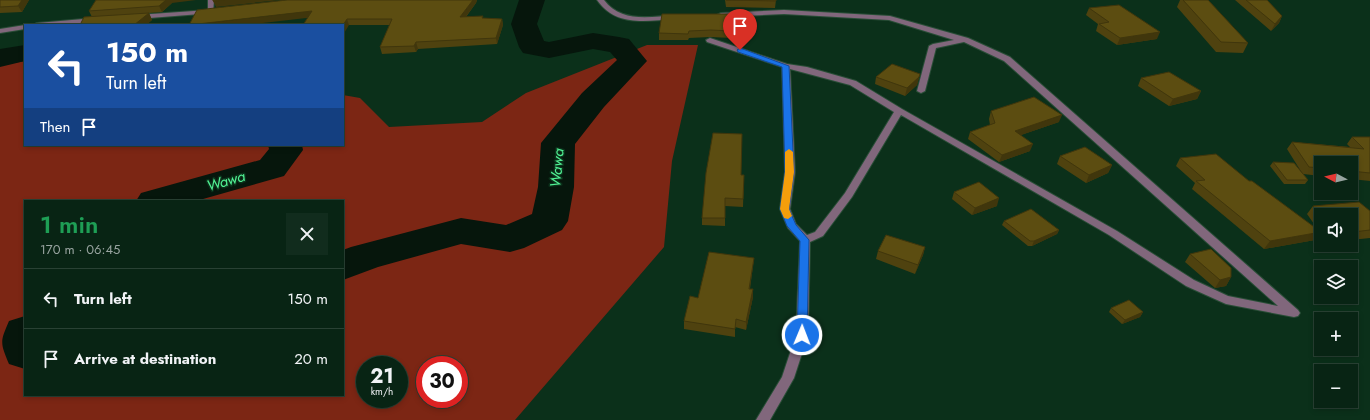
<!DOCTYPE html>
<html lang="en">
<head>
<meta charset="utf-8">
<style>
	body { margin:0; font-family:Jost,sans-serif; background:#112c1d; color:#f1f3f6; height:100vh; display:flex; flex-direction:column; font-size:15px; white-space:nowrap }
	* { box-sizing:border-box; margin:0 }
	p { font-size:13px; color:#98a4a0 }
	.icon { flex:none; width:22px; height:22px; fill:none; stroke:currentColor; stroke-width:2; stroke-linecap:round; stroke-linejoin:round }
	.map { position:relative; flex:1; overflow:hidden }
	.side { position:absolute; left:24px; top:200px; width:320px; height:196px; display:flex; flex-direction:column; background:#082414; border-radius:0px; box-shadow:0 2px 6px #0003,0 0 0 1px #294134 }
	.side>* { flex:none }
	.guide { position:absolute; left:24px; top:24px; width:320px; height:122px; border-radius:0px; box-shadow:0 2px 6px #0003,0 0 0 1px #294134; background:#1a4fa0; color:#fff; overflow:hidden }
	.needle { width:26px; rotate:277deg }
	.controls { position:absolute; left:1314px; top:156px; display:grid; gap:8px }
	.controls a { display:grid; place-items:center; width:44px; height:44px; border-radius:0px; background:#082414; box-shadow:0 2px 6px #0003,0 0 0 1px #294134; font-size:20px }
	.speed { position:absolute; left:356px; top:356px; display:flex; gap:8px; font-size:20px; font-weight:700; text-align:center }
	.speed>* { display:grid; place-content:center; width:52px; height:52px; border-radius:50%; background:#082414; box-shadow:0 2px 6px #0003,0 0 0 1px #294134; line-height:1 }
	.speed small { font-size:10px; font-weight:400 }
	.speed .limit { border:6px solid #d22; background:#fff; color:#111 }
	.pin { position:absolute; display:grid; place-items:center; width:34px; height:34px; color:#fff; margin:-41px -17px; border-radius:50% 50% 50% 0; rotate:-45deg; box-shadow:0 0 4px #0007 }
	.pin .icon { rotate:45deg }
	.me { position:absolute; width:44px; margin:-22px; rotate:1deg; stroke-linejoin:round; filter:drop-shadow(0 0 3px #0008) }
	.turn { display:flex; align-items:center; gap:14px; height:84px; padding:0 16px; font-size:18px }
	.turn .icon { width:52px; height:52px; stroke-width:2.5 }
	.turn b { display:block; font-size:28px; line-height:34px }
	.then { display:flex; align-items:center; height:38px; padding:0 16px; background:#0003; gap:8px; font-size:15px }
	.round { display:grid; place-items:center; flex:none; width:42px; height:42px; border-radius:0px; background:#112c1d }
	.headline { display:flex; align-items:center; justify-content:space-between; height:68px; padding:0 16px }
	h1 { font-size:24px; font-weight:600; line-height:30px; color:#1e9e55 }
	ul { padding:0; list-style:none }
	li { display:flex; align-items:center; gap:12px; height:60px; padding:0 16px; border-top:1px solid #294134 }
	li div { flex:1 }
	li b { display:block; font-size:15px }
	li em { font-style:normal }
	.map>svg:first-child { display:block }
	.green { fill:#7c2614; fill-rule:evenodd }
	.lines { fill:none; stroke-linecap:round; stroke-linejoin:round }
	.river { fill:#06160c; fill-rule:evenodd }
	.minor-casing { stroke:#284d36; stroke-width:2 }
	.minor { fill:#81677c; fill-rule:evenodd }
	.wall { fill:#4f420f }
	.shaded-wall { fill:#40360c }
	.building { fill:#5c4d11; stroke:#40360c }
	.route { fill:#1a73e8; stroke:#114b97 }
	.slow { fill:#f59e0b }
	.labels { text-anchor:middle; stroke-width:3; stroke-linejoin:round; paint-order:stroke }
	.water-label { font-size:15px; font-style:italic; fill:#51f093; stroke:#0b301a }
</style>
</head>
<body>
<div class="map">
<svg width="1370" height="420" viewBox="0 0 1370 420">
	<rect width="100%" height="100%" fill="#0b301a"/>
	<path class="green" d="M647,45H698L672,161L664,247L515,420H0V65L25,61V145H343V95L360,98L389,127L482,122L526,93ZM25,201H343V395H25ZM365,365H399V399H365ZM425,365H459V399H425Z"/>
	<g class="lines">
		<path class="river" d="M519,0H545L537,24L544,41L549,42L593,33L619,37L629,39L647,61L604,107L575,144L574,187L568,221L562,230L524,248L510,252L461,244L378,267L343,280V250L351,247L461,218L506,225L532,214L538,187L541,143L582,93L617,60L610,52L593,49L549,58L523,53L519,47L511,24Z
			M25,45V61L0,67V49Z
			M268,145H302L303,150L284,176L196,201H136L141,193L260,160L269,149Z
			M25,316V369L9,364C0,342 0,342 9,321Z"/>
		<defs>
			<path id="minor" d="M208,0H214L213,13L137,19L133,17L137,15L208,10Z
				M597,0H604C621,23 650,17 675,15L679,17L675,19C645,21 616,27 597,0Z
				M784,10L890,16L968,38L1010,57L1298,310L1300,313L1298,316L1294,317L1226,304L1186,286L1109,235L901,115L852,197L823,236L810,242L808,335L794,378L770,420H756L782,377L796,335L800,241L788,228L780,209L785,172L782,67L707,42L706,40L710,38L787,64L807,67L856,81L902,109L1117,231L1194,280L1228,296L1278,306L1004,61L964,42L936,48L925,91L921,93L917,91L929,46L933,44L954,40L889,20L784,14L721,17L717,15L721,13ZM790,69L850,85L894,112L845,193L815,232L807,235L796,224L790,209L795,172Z
				M95,18L99,20L98,22L62,25H33L37,23Z
				M25,25V29L0,33V29Z"/>
		</defs>
		<use href="#minor" class="minor-casing"/>
		<use href="#minor" class="minor"/>
	</g>
	<path class="wall" d="M0,0H29L22,12L0,13Z
		M287,0H477L476,3L466,17L502,19L503,25L497,44L418,49L416,52L382,54L380,47L390,25H343L308,18Z
		M725,0H776L775,8L726,7Z
		M1180,0H1208L1248,43L1243,53L1216,52L1177,7Z
		M1235,0H1267L1282,16L1279,23L1271,31Z
		M172,3L162,12L149,13L152,20L146,25H80L92,17L89,11Z
		M1089,8L1157,39L1117,45L1096,31L1098,24L1086,15Z
		M735,14L734,21L732,38L710,37L689,38L688,40H659V33Z
		M920,74L917,85L905,96L875,84L876,77Z
		M1141,78L1201,91L1197,99L1169,106L1138,86Z
		M991,111L1059,122L1021,135L1030,151L999,162L968,139L970,132L990,125L989,119Z
		M1352,137H1370V181L1351,179V163H1321V176L1303,174L1308,180L1305,184H1284L1270,166L1273,162L1302,173L1287,149L1292,142L1350,147L1347,144Z
		M1060,156L1112,165L1108,173L1086,183L1057,164Z
		M1180,158L1249,181L1319,231L1307,214L1313,206L1370,211V238L1351,240V215H1321V233L1315,240L1264,249L1192,189L1195,183L1176,166Z
		M741,175H744L743,207L725,206V226L702,225V218Z
		M954,192L997,206L972,215L952,199Z
		M1004,221L1059,230L1057,234L1032,246H1028L1002,225Z
		M925,247L923,255L915,274L876,259L878,251Z
		M1190,254L1231,277L1226,286L1215,288L1185,262Z
		M754,258L750,289H753V297L746,330L735,327V337L684,329V321L698,298Z
		M1111,308L1143,312L1140,317L1122,324L1109,312Z"/>
	<path class="shaded-wall" d="M22,0H29L22,12L18,6Z
		M166,0H196L172,3L162,12L159,6Z
		M225,0H280L216,7L213,1Z
		M473,0H477L476,3L461,23L460,17Z
		M312,11L315,17L246,25H190Z
		M149,13L152,20L146,25H134Z
		M735,14L734,21L732,38V31Z
		M1282,16L1279,23L1271,31L1275,24Z
		M347,19L349,25L343,35V25Z
		M502,19L503,25L497,44L496,38Z
		M1160,32L1157,39L1117,45L1120,38Z
		M416,42L418,49L416,52L414,46Z
		M919,77L917,85L905,96L907,88Z
		M1201,91L1197,99L1169,106L1173,99Z
		M1062,115L1059,122L1012,138L1015,131Z
		M1033,144L1030,151L999,162L1002,155Z
		M1112,165L1108,173L1086,183L1089,175Z
		M999,198L997,206L972,215L975,208Z
		M1059,230L1057,234L1032,246L1034,241Z
		M1321,232L1315,240L1264,249L1270,241Z
		M925,247L923,255L915,274L918,265Z
		M1231,277L1226,286L1215,288L1220,280Z
		M753,289V297L746,330V322Z
		M1143,312L1140,317L1122,324L1125,320Z"/>
	<path class="building" d="M0,0H22L18,6L0,7Z
		M96,0H166L159,6L89,11Z
		M213,0H225L213,1Z
		M287,0H473L460,17L483,16L482,18L502,19L496,38L416,42L414,46L380,47L392,19H347L343,25H303L312,11L189,25L197,10Z
		M726,0H776V1L727,0Z
		M1183,0H1208L1248,43L1221,42Z
		M1246,0H1267L1282,16L1275,24Z
		M1119,5L1160,32L1120,38L1099,24L1109,22L1089,8Z
		M149,13L134,25H80L84,17Z
		M662,14H735L732,31L711,30L689,31L688,34L659,33Z
		M892,64L920,74L919,77L907,88L876,77Z
		M1169,72L1201,91L1173,99L1141,78Z
		M1034,97L1062,115L1015,131L1033,144L1002,155L970,132L995,123L991,111Z
		M713,133L742,134L741,175H744L743,199L725,198V218H702L706,173Z
		M1352,137H1370V173L1351,171V163H1321V168L1309,167L1292,142L1364,149Z
		M1085,147L1112,165L1089,175L1060,156Z
		M1216,154L1249,181H1252L1321,232L1270,241L1196,181L1205,180L1180,158Z
		M1273,162L1294,163L1308,180H1287Z
		M979,182L999,198L975,208L954,192Z
		M1359,202L1370,211V230L1353,232L1351,230V215H1321V217L1313,206Z
		M1031,209L1059,230L1034,241H1030L1004,221Z
		M886,235L925,247L918,265L878,251Z
		M1211,249L1231,268V277L1220,280L1190,254Z
		M709,252L754,258L749,289H753L746,322L736,319L735,329L684,321L690,296L698,298Z
		M1129,300L1143,312L1125,320L1111,308Z"/>
	<path class="route" d="M740,48L789,66L794,172L789,209L796,225L809,240L807,335L806,338L802,339L798,338L797,335L800,241L787,226L780,209L785,172L782,67L738,52L737,50Z"/>
	<path class="slow" d="M789,149L793,152L794,172L789,209L792,216L788,219L784,218L780,209L785,172V152Z"/>
	<g class="labels">
		<g class="water-label">
			<text transform="translate(557 168) rotate(-85)" y="5">Wawa</text>
			<text transform="translate(226 181) rotate(-16)" y="5">Wawa</text>
		</g>
	</g>
</svg>
<div class="controls">
<a><svg class="needle" viewBox="-14 -14 28 28"><path d="M0-13l5 13h-10z" fill="#e53935"/><path d="M0 13l5-13h-10z" fill="#98a4a0"/></svg></a>
<a><svg class="icon" aria-label="sound" viewBox="0 0 24 24"><path d="M4 9h4l5-4v14l-5-4H4zM17 9q2 3 0 6"/></svg></a>
<a><svg class="icon" aria-label="layers" viewBox="0 0 24 24"><path d="M12 4l9 5-9 5-9-5zM3 14l9 5 9-5"/></svg></a>
<a>+</a>
<a>−</a>
</div>
<div class="speed"><div>21<small>km/h</small></div><div class="limit">30</div></div>
<div class="pin" style="left:740px;top:50px;background:#d93025"><svg class="icon" aria-label="arrive" viewBox="0 0 24 24"><path d="M6 21V4h12l-3 4 3 4H6"/></svg></div>
<svg class="me" style="left:802px;top:335px" viewBox="-20 -20 40 40"><circle r="17" fill="#1a73e8" stroke="#fff" stroke-width="3"/><path d="M0-11L8 9 0 5-8 9z" fill="#fff"/></svg>
<div class="guide">
<div class="turn"><svg class="icon" aria-label="left" viewBox="0 0 24 24"><path d="M17 20v-9H6M10 6l-5 5 5 5"/></svg><div><b>150 m</b>Turn left</div></div>
<div class="then">Then<svg class="icon" aria-label="arrive" viewBox="0 0 24 24"><path d="M6 21V4h12l-3 4 3 4H6"/></svg></div>
</div>
<section class="side">
<div class="headline"><div><h1>1 min</h1><p>170 m · 06:45</p></div><a class="round"><svg class="icon" aria-label="close" viewBox="0 0 24 24"><path d="M6 6l12 12M18 6L6 18"/></svg></a></div>
<ul>
<li><svg class="icon" aria-label="left" viewBox="0 0 24 24"><path d="M17 20v-9H6M10 6l-5 5 5 5"/></svg><div><b>Turn left</b></div><em>150 m</em></li>
<li><svg class="icon" aria-label="arrive" viewBox="0 0 24 24"><path d="M6 21V4h12l-3 4 3 4H6"/></svg><div><b>Arrive at destination</b></div><em>20 m</em></li>
</ul>
</section>
</div>
</body>
</html>
